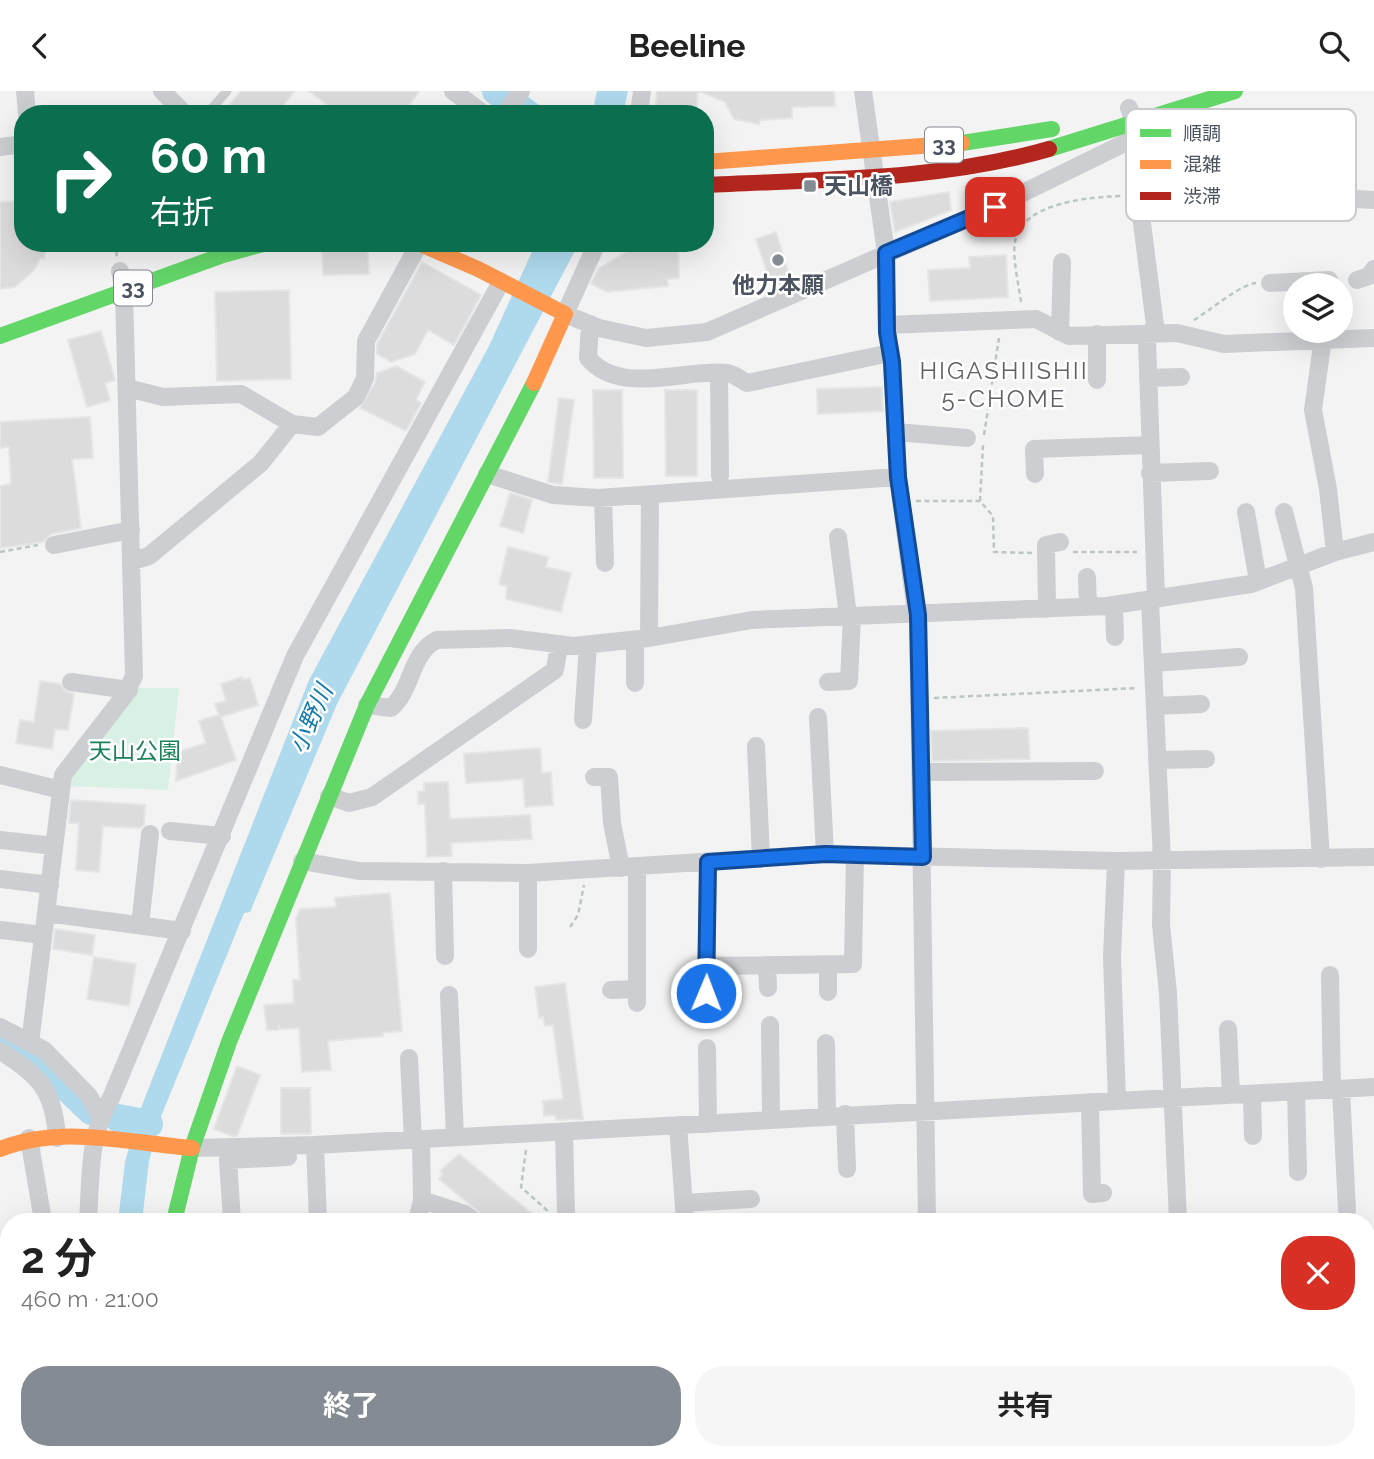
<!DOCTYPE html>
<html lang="ja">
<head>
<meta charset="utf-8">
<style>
	body { margin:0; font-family:Raleway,"Noto Sans JP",sans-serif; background:#f6f6f6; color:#222; height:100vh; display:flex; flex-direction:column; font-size:26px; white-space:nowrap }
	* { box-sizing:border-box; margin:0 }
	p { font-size:23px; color:#767676 }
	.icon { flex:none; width:38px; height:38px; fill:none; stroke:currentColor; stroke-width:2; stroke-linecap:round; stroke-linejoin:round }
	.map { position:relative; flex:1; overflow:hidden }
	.side { position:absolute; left:0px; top:1122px; width:1376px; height:247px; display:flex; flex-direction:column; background:#fff; border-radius:28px 28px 0 0; box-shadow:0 7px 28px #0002 }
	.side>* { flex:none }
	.guide { position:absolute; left:14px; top:14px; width:700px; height:147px; border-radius:28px; box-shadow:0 7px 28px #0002; background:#0b6e4f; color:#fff; overflow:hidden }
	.controls { position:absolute; left:1283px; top:182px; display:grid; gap:14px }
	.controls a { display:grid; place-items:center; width:70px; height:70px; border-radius:50%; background:#fff; box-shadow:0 7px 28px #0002; font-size:35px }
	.pin { position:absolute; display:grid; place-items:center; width:60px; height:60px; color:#fff; margin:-30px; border-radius:14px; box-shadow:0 4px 10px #0006 }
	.me { position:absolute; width:77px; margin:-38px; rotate:1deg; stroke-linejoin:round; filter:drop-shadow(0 0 5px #0008) }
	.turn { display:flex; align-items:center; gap:24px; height:147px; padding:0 21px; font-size:32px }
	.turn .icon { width:91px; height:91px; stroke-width:2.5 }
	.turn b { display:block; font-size:49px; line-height:60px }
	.round { display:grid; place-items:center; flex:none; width:74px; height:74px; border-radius:28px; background:#f6f6f6 }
	.summary { display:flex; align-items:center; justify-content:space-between; height:119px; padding:0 21px }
	h1 { font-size:42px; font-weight:700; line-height:52px }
	.cta { display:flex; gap:14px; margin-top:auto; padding:14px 21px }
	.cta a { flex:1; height:80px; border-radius:28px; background:#858b93; color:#fff; font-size:28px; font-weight:700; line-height:80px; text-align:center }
	.cta a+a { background:#f6f6f6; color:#222 }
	header { display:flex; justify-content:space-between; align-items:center; height:91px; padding:0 21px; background:#fff; font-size:32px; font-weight:700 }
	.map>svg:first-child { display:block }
	.green { fill:#d9f1e5 }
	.water { fill:#afd9ed }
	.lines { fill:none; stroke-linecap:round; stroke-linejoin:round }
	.river { stroke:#afd9ed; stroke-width:28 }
	.building { fill:#dcdcdd; stroke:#e4e5e6; stroke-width:2 }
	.path { stroke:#bbc6c3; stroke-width:2.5; stroke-dasharray:5 3.5; stroke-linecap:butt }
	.lane { stroke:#cdced1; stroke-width:9 }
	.street { stroke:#cdced1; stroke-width:18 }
	.fast { stroke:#63d668; stroke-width:16 }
	.slow { stroke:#ff974d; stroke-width:16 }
	.jam { stroke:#b3261e; stroke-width:16 }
	.route-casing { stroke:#114b97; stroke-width:18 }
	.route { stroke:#1a73e8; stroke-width:12 }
	.poi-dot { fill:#858b93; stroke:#fff; stroke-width:2.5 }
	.labels { text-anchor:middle; stroke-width:5; stroke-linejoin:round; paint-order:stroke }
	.shield { fill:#fff; stroke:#80878f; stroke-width:2 }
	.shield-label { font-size:21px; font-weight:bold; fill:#4a535f }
	.poi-label { font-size:23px; font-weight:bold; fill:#4a535f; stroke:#fff; text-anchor:start }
	.park-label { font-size:23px; fill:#1b8159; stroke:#fff }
	.neighbourhood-label { font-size:24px; letter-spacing:2px; fill:#5f6167; stroke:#fff }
	.water-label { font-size:24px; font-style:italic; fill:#117aab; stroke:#fff }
	.key { fill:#fff; stroke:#c9cbcf; stroke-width:2 }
	.key-label { font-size:19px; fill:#4a535f }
</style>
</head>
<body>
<header><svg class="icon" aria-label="back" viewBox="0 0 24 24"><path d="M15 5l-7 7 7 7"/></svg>Beeline<svg class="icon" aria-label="search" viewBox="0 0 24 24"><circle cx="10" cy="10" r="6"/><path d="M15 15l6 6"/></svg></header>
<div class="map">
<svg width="1374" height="1368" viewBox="0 0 1374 1368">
	<rect width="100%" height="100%" fill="#f3f3f3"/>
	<path class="green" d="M137,597H179L168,699L67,695L75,674Z"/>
	<path class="water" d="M597,0H628L623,23H592Z
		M536,152H579L337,613L250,821L244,822L160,1028L149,1070L142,1130H118L125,1071L139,1022L309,589L489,255Z"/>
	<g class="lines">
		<path class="river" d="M496,0L528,23
			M0,948L46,977L91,1020
			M118,1027L149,1033"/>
	</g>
	<path class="building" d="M241,0H295L276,23H222Z
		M309,0H419L403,23H322L328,14Z
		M657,0H698L696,23H655Z
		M698,0H834L835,15L792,16V27L760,29L759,33L734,28L725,11Z
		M949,101L951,119L895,141L890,111Z
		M23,110V152H44L45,167L40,168L33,180L15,196L0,198V111Z
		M776,141L791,189L772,196L756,148Z
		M641,152H678L679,187L667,188L668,195L607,201L591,193L598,178Z
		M362,158L368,160L369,183L323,184L322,161Z
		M1006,164L1008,206L930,210L928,179L970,177L969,166Z
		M422,171L481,204L454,254L428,239L415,263L391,271L377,263V253Z
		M289,199L291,288L217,290L215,201Z
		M101,240L115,289L105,292L110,309L87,316L68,249Z
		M396,275L425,291L416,309L421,312L406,340L360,317L375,292L377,282Z
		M882,296L883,320L818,323L817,298Z
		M593,299H622L623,387H594Z
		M665,299H697V385H666Z
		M559,307L574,309L562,393L548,391Z
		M90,326L93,367L72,368L81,437L51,443L43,451L0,457V395L11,393L9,356L0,357V331Z
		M510,402L532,409L523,442L500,435Z
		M508,456L548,466L546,476L571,482L561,521L506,508L507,495L499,493Z
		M242,586L243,589L250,587L258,614L221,626L236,669L176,690L178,661L206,652L199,630L219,624L215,613L226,610L221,593Z
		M40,590L60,593L65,600L74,603L68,639L55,638L52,658L16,652L20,629L34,631Z
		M1028,637L1030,668L932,670L931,640Z
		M540,657L542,682L551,681L553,714L525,716L523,688L466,692L464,663Z
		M448,691L450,728L530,724L532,748L451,752L452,765L427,766L425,713H418V701L424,700V692Z
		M71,709L145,714L144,734L140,737L103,735L99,781L76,779L79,732H69Z
		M390,802L402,940L382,942L383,945L328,950L331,979L302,981L299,937L280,938L279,934L278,939H267L264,914L294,912L293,889H300L296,827L300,818L336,816L335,807Z
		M55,838L95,844L92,864L53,858Z
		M94,866L136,873L129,915L87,908Z
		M565,892L583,1028L556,1029L555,1024L544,1025L543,1010L563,1008L553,934L545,935L543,926L539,927L535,896Z
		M237,975L260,984L237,1045H232L214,1038Z
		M281,997H310L311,1043H281Z
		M459,1063L541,1130H490L485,1126L439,1088L443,1083L440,1080Z"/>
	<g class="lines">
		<path class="path" d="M115,152L117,166
			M1021,211C1019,195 1012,166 1015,151C1021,111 1091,106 1122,105
			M1194,229C1209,220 1241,193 1256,192
			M984,344L999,247
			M916,410H980L993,425L994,461L1032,462
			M980,410L983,354
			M0,461L38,454
			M1073,461H1137
			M934,607L1137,597
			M570,836L578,824L584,794
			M526,1059L521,1096L550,1122
			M579,1368L581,1360"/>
		<path class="lane" d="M207,23L227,0"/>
		<path class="street" d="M25,0L27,23
			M162,0L185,23
			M453,0L484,23
			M863,0L886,162L887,241L892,271L898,386L916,522
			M1129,17L1135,33L1139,109L1155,234L1147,250L1156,507
			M505,23L521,0
			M639,23L642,0
			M0,56L23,53
			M1139,109L1259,103L1374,109
			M597,152L565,223L599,237L646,247L707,241L994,116L1135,47
			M1357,189L1369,185L1374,178
			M1270,192L1329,189L1330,194
			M590,233L588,267C621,306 685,277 727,282C734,283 740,288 747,292L890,262
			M887,234L1036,228L1069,245L1177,242L1224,253L1374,247
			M1324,240L1313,319L1328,398L1335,461
			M1060,241L1062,171
			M1097,243V289
			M719,282L720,385
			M1148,287L1181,286
			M127,297L163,306L241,303L292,333L318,336L356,306L365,287L366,250L419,153
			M896,341L967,347
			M1150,382L1210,380
			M487,383L553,404L598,407L898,386
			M1035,383L1034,358L1149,354
			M603,407L605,472
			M1246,421L1258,490
			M1284,421L1304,497L1321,768
			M838,446L848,525
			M54,454L131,439
			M132,470L149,465L261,372L292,333
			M1087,486L1088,516
			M1150,510L1162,769L1161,834L1168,902L1178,1130
			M1114,514L1115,546
			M1047,518L1046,454L1060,451
			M918,525L927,1130
			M649,547L650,405
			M1153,572L1239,566
			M71,591L129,599
			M828,591L849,590L852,525
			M635,592V549
			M367,614L391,617C413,598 410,562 437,549L510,547L573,555L649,547L752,529L1107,515L1251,493L1335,461L1374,451
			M1155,615L1201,613
			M818,626L825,763
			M583,629L588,554
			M756,655L761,767
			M1157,669L1206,668
			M922,681L1095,680
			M0,684L61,699
			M594,686H609L612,732L621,777
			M329,705L349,712L372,706L555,579L559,554
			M170,740L222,745
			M0,749L54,755
			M302,770L359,780L528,782L825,763L1116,770L1374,766
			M1116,770L1112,866L1117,1010
			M637,776V912
			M443,780L445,865
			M528,782V858
			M0,788L50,794
			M46,822L182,840
			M140,834L150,743
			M0,839L43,844
			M767,874L768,897
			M707,875L853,873L855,764
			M1330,884L1332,999
			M611,899L637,898
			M828,901V874
			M685,902L717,903
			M706,902L708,771
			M449,904L455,1046
			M770,934L771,1028
			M0,936L44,959L89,1005L100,1025
			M1228,938L1231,1004
			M30,952L63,684L125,604L134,585L124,200L120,180
			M826,952L827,1024
			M707,957L708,1033
			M0,960C39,984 54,999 57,1047
			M409,967L413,1049
			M1341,998L1347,1119
			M1296,1001L1298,1081
			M1252,1003L1253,1045
			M1090,1011L1092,1103L1103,1102
			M845,1023L847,1078
			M678,1034L685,1130
			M564,1041L566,1123
			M29,1047L43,1130
			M421,1048L422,1109L465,1123L474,1130
			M315,1054L318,1130
			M192,1057L315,1054L1374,996
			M684,1112L751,1108
			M88,1130C91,1088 88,1044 111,1007L295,565L501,191
			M232,1130L228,1069L288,1066
			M417,1130L422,1109
			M1367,1255L1374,1254
			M0,1318L9,1317
			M89,1360L90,1368
			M340,1360V1368
			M378,1360L379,1368
			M496,1360L497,1368
			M833,1360V1368
			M932,1360V1368
			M1013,1360L1014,1368
			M1180,1360L1181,1368
			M699,1368V1360
			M1303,1368V1360"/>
		<path class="fast" d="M962,52L1052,38
			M1049,58L1235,0
			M0,245L223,164L267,152
			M174,1130L192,1057L229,951L367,614L534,292"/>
		<path class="slow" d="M705,71L962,52
			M418,152L478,178L565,223L534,292
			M0,1058C62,1033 128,1052 192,1057"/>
		<path class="jam" d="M705,94C820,88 938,90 1049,58
			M181,1360L182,1368"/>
	</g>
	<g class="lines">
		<defs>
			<path id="route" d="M706,902L708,771L825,763L923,766L918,524L898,386L892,271L887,241L886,162L995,116"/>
		</defs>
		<use href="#route" class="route-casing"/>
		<use href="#route" class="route"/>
	</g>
	<g class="poi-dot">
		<rect x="803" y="88" width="14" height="14" rx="3.5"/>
		<circle cx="778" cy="169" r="7"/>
	</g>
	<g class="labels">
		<g class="shield">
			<rect x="925" y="36.5" width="38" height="35" rx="5"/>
			<rect x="114" y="179.5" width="38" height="35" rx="5"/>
		</g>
		<g class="shield-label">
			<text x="944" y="61">33</text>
			<text x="133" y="204">33</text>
		</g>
		<g class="poi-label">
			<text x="824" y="103">天山橋</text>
			<text x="778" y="202" text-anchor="middle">他力本願</text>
		</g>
		<g class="park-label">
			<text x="135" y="668">天山公園</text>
		</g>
		<g class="neighbourhood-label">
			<text x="1004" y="288">HIGASHIISHII<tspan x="1004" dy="28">5-CHOME</tspan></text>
		</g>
		<g class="water-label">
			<text transform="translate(311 628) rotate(-66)" y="8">小野川</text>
		</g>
	</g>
	<rect x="1126" y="18" width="230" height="112" rx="10" class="key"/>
	<rect x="1140" y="38" width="31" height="8" fill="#63d668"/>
	<rect x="1140" y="69" width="31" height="9" fill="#ff974d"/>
	<rect x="1140" y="101" width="31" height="8" fill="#b3261e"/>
	<g class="key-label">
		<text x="1183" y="49">順調</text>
		<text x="1183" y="80">混雑</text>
		<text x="1183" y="112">渋滞</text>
	</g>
</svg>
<div class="controls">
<a><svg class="icon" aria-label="layers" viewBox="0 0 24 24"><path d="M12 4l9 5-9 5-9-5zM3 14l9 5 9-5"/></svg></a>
</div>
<div class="pin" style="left:995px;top:116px;background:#d93025"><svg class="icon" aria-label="arrive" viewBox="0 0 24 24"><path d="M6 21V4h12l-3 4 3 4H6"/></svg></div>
<svg class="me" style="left:706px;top:902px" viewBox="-20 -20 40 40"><circle r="17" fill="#1a73e8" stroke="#fff" stroke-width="3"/><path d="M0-11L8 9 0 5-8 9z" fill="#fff"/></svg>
<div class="guide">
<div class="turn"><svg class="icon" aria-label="right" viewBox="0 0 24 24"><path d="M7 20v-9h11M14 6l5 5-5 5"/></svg><div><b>60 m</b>右折</div></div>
</div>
<section class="side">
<div class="summary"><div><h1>2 分</h1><p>460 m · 21:00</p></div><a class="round" style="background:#d93025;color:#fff"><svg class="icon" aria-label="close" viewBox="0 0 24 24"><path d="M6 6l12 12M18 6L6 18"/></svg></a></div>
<div class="cta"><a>終了</a><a>共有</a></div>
</section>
</div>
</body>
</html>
